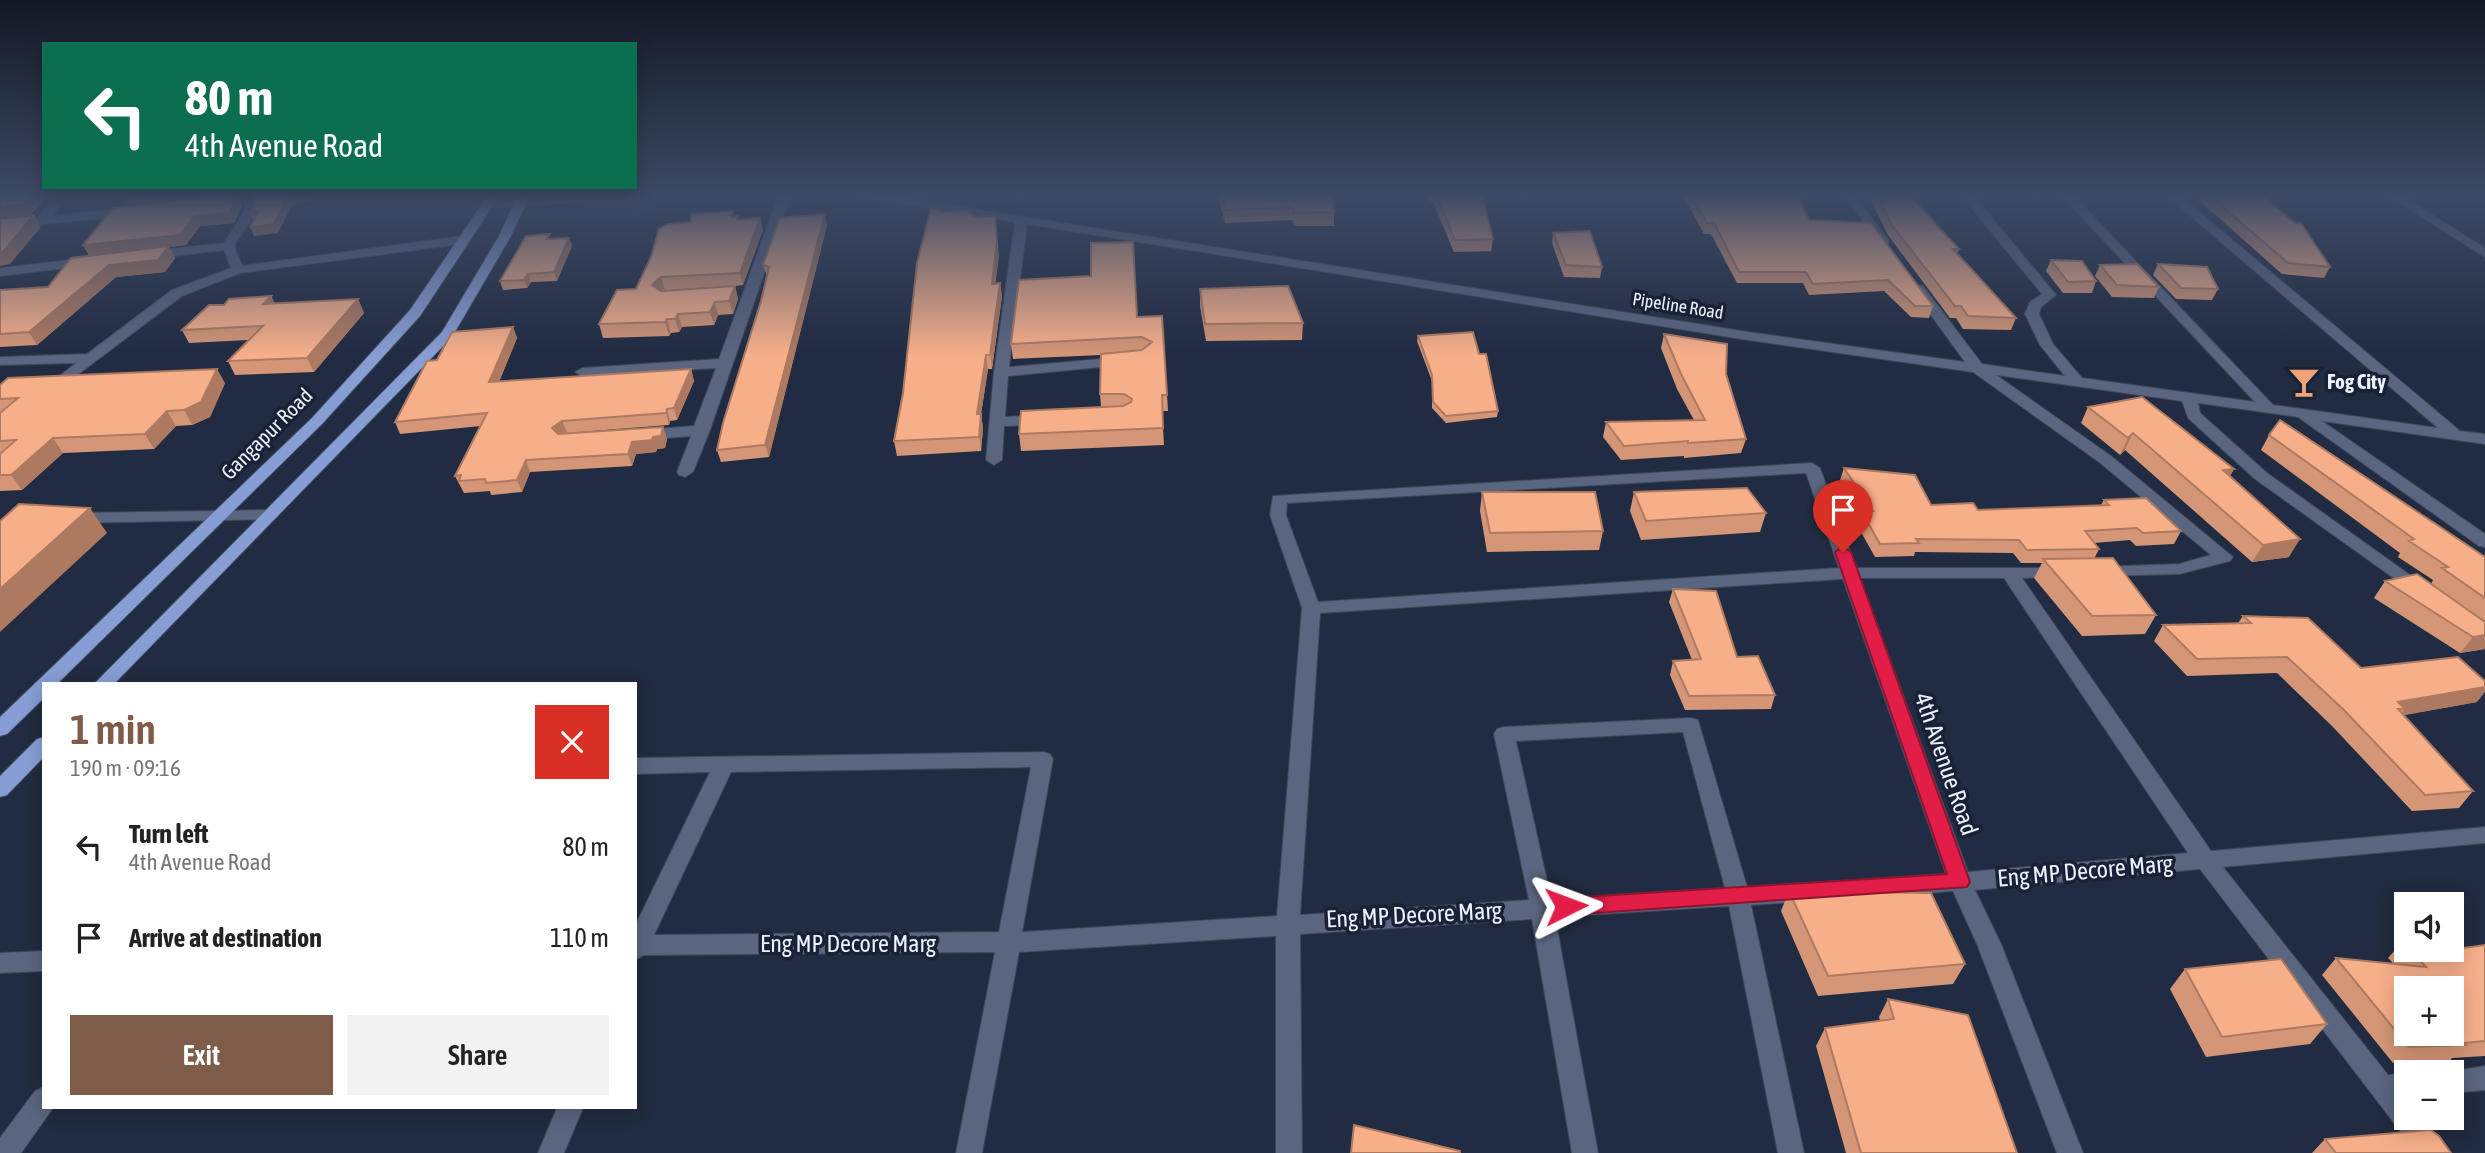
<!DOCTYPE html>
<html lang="en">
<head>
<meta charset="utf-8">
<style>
	body { margin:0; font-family:"Asap Condensed",sans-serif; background:#f2f2f2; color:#222; height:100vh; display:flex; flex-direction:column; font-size:26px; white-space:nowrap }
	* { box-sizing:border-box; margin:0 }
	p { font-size:23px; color:#767676 }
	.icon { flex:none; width:38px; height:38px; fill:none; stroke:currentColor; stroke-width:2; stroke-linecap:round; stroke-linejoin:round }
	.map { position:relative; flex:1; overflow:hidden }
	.sheet { position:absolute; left:42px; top:682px; width:595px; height:427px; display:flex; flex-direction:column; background:#fff; border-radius:0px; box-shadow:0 4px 18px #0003 }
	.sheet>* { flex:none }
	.banner { position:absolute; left:42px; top:42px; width:595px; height:147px; border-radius:0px; box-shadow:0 4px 18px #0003; background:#0b6e4f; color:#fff; overflow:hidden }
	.controls { position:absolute; left:2394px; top:892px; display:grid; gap:14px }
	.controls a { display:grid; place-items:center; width:70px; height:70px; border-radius:0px; background:#fff; box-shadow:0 4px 18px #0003; font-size:35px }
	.pin { position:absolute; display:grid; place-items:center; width:60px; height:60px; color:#fff; margin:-72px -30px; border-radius:50% 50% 50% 0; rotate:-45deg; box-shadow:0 0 7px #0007 }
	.pin .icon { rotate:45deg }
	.me { position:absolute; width:77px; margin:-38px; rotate:87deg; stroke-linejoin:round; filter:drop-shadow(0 0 5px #0008) }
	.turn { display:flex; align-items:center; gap:24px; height:147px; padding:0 28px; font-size:32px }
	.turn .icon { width:91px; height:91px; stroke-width:2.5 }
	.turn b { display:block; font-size:49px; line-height:60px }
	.round { display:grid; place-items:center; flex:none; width:74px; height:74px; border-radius:0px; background:#f2f2f2 }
	.summary { display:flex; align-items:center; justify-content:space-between; height:119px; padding:0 28px }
	h1 { font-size:42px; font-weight:600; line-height:52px; color:#7f5c49 }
	.button { display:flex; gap:14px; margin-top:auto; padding:14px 28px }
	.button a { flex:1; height:80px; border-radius:0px; background:#7f5c49; color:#fff; font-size:28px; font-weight:600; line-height:80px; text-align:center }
	.button a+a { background:#f2f2f2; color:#222 }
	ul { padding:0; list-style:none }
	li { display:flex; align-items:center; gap:21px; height:91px; padding:0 28px }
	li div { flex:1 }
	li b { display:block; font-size:26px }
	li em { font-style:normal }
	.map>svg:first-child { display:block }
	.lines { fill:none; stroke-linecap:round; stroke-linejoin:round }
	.minor-casing { stroke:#3d475b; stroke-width:2 }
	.major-casing { stroke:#3d475b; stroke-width:2 }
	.minor { fill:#5a657f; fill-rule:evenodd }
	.major { fill:#879ed4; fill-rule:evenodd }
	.wall { fill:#d49677 }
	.shaded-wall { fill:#ad7a61 }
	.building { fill:#f7af8a; stroke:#ad7a61; stroke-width:2; fill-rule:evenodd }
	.route { fill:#e11d48; stroke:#92132f; stroke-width:2 }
	.labels { text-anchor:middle; stroke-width:7; stroke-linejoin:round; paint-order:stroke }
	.far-street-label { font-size:18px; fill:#ebf1fd; stroke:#182136 }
	.poi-label { font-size:21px; font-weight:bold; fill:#ebf1fd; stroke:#182136; text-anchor:start }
	.street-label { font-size:21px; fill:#ebf1fd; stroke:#182136 }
	.near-street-label { font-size:24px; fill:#ebf1fd; stroke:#182136 }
</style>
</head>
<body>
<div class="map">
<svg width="2485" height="1153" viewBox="0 0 2485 1153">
	<rect width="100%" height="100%" fill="#212b41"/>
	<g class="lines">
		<defs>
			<path id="minor" d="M57,195H69L52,216L130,207L136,211L130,215L0,229V221L38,217Z
				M597,195H656L650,198L488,208L482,205L488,202Z
				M779,195H791L710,430L693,472L685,477L679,475L677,472L691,436L643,440L635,435L643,430L694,426L716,368L582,376L575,372L582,368L719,359Z
				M861,195H888L1748,332L1965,362L1912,289L1918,285L1923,286L1982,364L2065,376L2040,345L2025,314L2030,302L2042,294L1961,195H1973L2056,295L2041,307L2039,314L2053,344L2082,378L2255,402L2061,195H2073L2273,405L2438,428L2166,195H2179L2460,431L2485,434V444L2322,421L2485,534V547L2479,546L2298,417L2198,403L2200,413L2267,473L2431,590L2422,596L2416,594L2255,479L2188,418L2182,401L1996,375L2111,456L2233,557L2230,561L2179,574L2101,576L2092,571L2095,567L2179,564L2211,555L2099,462L1973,372L1748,340L1027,224L1009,367L1123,357L1130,361L1123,365L1008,376L1005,417L1041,415L1049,420L1041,425L1004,426L1002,460L994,465L986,460L994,372L1015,222L867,198Z
				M1844,195H1854L1889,241L1887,244H1879Z
				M2387,195H2401L2485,248V257Z
				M217,198H251L257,201L255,214L234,246L242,266L462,236L468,240L462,244L240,273L182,296L64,385L59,386L52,382L76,363L0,365V357L87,354L172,290L231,268L224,250L150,259L144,255L150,251L224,243L243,214L245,204L213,203L211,201Z
				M87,258L91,259V265L0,276V268Z
				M1812,463L1820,468L1856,568H2065L2068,572L2065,576L2022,578L2211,851L2485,827V843L2223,867L2388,1075L2406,1073V1118H2422L2446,1153H2417L2200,869L1975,890L2001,944L2083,1153H2057L1977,944L1953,891L1751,905L1804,1153H1778L1729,906L1555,917L1598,1153H1572L1532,919L1300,934L1302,1153H1276V936L1019,952L982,1153H956L995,952L644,955L635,960V926L710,772L635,774V758L1043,752L1050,754L1053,759L1022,932L1277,916L1302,608L1270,515L1273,496ZM1806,473L1839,568L1318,602L1286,515L1287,503ZM1860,578H2004L2188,853L1968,872ZM1843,579L1946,874L1747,887L1698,720L1691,718L1504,727L1497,729L1494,734L1529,900L1300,915L1320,613ZM1683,732L1725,888L1551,899L1516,741ZM1031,767L999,932L654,935L731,772Z
				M269,510L275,511L277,515L275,519L73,523L65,518L73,513Z
				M44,951V971L0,973V953Z
				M2485,1066V1090L2452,1093V1073H2443Z
				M44,1087V1108H53L21,1153H0V1138L35,1091Z
				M557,1108H583L564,1153H538Z"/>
			<path id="major" d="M488,195H500L420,316L322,424L57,684H44V698L7,734L0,736V717L312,418L410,310Z
				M518,195H530L511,236L452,337L114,684H94L442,332L499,236Z
				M44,737V757L7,795L0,797V776L37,739Z"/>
		</defs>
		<use href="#minor" class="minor-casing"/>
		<use href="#major" class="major-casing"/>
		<use href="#minor" class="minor"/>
		<use href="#major" class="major"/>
	</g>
	<path class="wall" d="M1218,195H1332L1334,212V226H1294L1293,220L1225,223Z
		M1428,195H1482L1493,239L1491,251L1454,252L1433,202H1430Z
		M1683,195H1798L1809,220L1933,306L1929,318L1911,317L1884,291L1809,295L1803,283H1737L1711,234H1704Z
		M1868,195H1909L1959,249L1957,253L2016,318L2011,330L1963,329L1956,318H1950L1888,235Z
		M2203,195H2261L2330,267L2324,278L2282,274L2200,201Z
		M237,196L242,206L234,223L200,226L186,245L169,247L175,258L165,272L116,277L37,345L0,347V290L48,287L89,255L83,245Z
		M944,212L999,254L995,284L1000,283L1002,296L992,369H988L981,414L983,428L981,451L897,456L894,441Z
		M734,216L739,220L763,230L743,285L735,286L738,299L733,314L718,315L714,325L682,327L679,332L671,333L669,336L603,338L599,324L636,289L690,222Z
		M827,225L769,457L721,462L717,450L761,301L767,276L763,265Z
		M1553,233L1602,267L1600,278L1564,277L1552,243Z
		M551,238H569L572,246L557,281L531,282L527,288L503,290L500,281Z
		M2051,260L2096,281L2092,293H2063L2046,271Z
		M2158,264L2218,289L2212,300L2176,299L2153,275Z
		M2100,265L2159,287L2154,298L2112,297L2095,276Z
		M1200,289L1303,323L1302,340L1206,341L1200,306Z
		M271,296L275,304L358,299L364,313L314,372L235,375L228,361L248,340L189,343L182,330L224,305Z
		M1162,316L1168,411H1162L1164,445L1021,451L1019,434L1101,407L1100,394L1101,355L1013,359L1011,344L1137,317Z
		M513,327L517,338L499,382L691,369L694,381L677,420L670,421L669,425L566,433L663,427L667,439L665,448L657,449L656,452L636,454L632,466L530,472L522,492L491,495L490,491L464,493L455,476L481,426L400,434L395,422L437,360Z
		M1664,334L1726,374L1746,439L1741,453L1684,458V456L1621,460L1603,437L1606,422L1694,420L1677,389L1661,348Z
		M1418,336L1498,411L1497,417L1446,423L1432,408V381L1417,341Z
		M225,383L210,417L192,425L176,426L154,449L63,453L22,490L0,491V385Z
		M2088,407L2234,469L2230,476L2289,557L2252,562L2125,450L2120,455L2081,423Z
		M2269,435L2447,532L2485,557V649L2460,653L2374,598L2385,581L2431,584L2433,580L2398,557L2400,553L2261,450Z
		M1844,468L1931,505L1978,510L2101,505L2104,500L2181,531L2174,544L2136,546L2130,540L2094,543L2099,549L2094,559L2156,615L2145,634L2082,636L2034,578L2042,563H2021L2013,553L1915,552L1914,556L1875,557L1857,525L1861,513L1840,480Z
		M1482,492L1603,531L1599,550L1487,552L1480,511Z
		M1634,492L1766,513L1760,532L1641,540L1630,511Z
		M1673,589L1737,657L1775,695L1771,709L1685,710L1670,675L1673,661L1692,660L1669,602Z
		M2243,616L2361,668L2477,702L2403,715L2473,791L2459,808L2412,811L2332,726L2277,673L2187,676L2154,641L2163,625L2238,623Z
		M1789,891L1965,964L1953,984L1818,996L1781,911Z
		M2403,941H2406V950H2452L2485,945V1056L2452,1058L2450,1061L2393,1063L2322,975L2336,958L2394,964L2388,958Z
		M2185,969L2327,1024L2310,1044L2206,1057L2170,989Z
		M1888,999L2017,1153H1846L1816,1046L1825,1028L1880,1021L1879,1017Z
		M2325,1139L2451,1153H2312Z"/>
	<path class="shaded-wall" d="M32,195H49L31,215L0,219V207Z
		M139,195H215L129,205L125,196Z
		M298,195H324L325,197L292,205L278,233L254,236L250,227L288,197Z
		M237,196L242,206L234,223L200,226L186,245L169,247L175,258L165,272L116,277L37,345L29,332L109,265L89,255L83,245L195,216Z
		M259,211L254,221L250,212Z
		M825,214L827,225L769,457L765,445Z
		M34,215L41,227L10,264L0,266V253Z
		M995,216L999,254L994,297L992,284Z
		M760,218L763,230L743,285L740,273Z
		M569,238L572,246L557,281L554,272Z
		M528,274L531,282L527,288L524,280Z
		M661,277L665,290L656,298L652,285Z
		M1000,283L1002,296L992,369L990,355Z
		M735,286L738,299L733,314L729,301Z
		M271,296L278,309L263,304Z
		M358,299L364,313L314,372L307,358Z
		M715,302L718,315L714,325L710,312Z
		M678,314L682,327L679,332L675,319Z
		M667,319L671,333L669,336L665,322Z
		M513,327L517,338L494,394L489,382Z
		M986,355L988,369L981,414L983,428L981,451L977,414Z
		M217,369L225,383L210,417L192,425L184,410Z
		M691,369L694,381L677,420L674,408Z
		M667,409L670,421L669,425L666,413Z
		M167,411L176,426L154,449L145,434Z
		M562,421L567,432L556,440L552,428Z
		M663,427L667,439L665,448L657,449L656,452L636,454L632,466L628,454L632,442L653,437Z
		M2133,433L2125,450L2120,455L2128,438Z
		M53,438L63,453L22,490L11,475Z
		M526,460L530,472L522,492L517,480Z
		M2234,469L2224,486L2223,470Z
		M90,508L107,533L0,632V589Z
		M2300,539L2289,557L2252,562L2263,545Z
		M2485,635V649L2460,653L2473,637Z
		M2485,687V692L2477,702L2400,716L2405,709L2398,702Z"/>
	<path class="building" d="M0,195H32L24,204L0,207Z
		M223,195L237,196L229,213L195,216L180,235L83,245L113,208Z
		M252,195H298L288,197L274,224L250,227L259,211L250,212L254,206Z
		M1222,195H1332L1334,212L1294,213L1293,207L1225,210Z
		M1436,195H1482L1493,239L1455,240Z
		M1691,195H1798L1809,220L1871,223L1933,306H1915L1888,280L1813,284L1806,272H1739L1714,223H1707Z
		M1877,195H1909L1959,249H1953L2016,318L1968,316L1961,306H1955L1891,224Z
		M2209,195H2261L2295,223H2301L2330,267L2288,263Z
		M931,208L944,212L967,210L976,217L995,216L997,241L992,284L1000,283L990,355H986L977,414H981L979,437L894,441L903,393L917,263Z
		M733,211L731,217L738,216L737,220L760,218L740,273L661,277L652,285L661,291L735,286L729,301L715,302L710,312L678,314L675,319H667L665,322L599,324L617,290L636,289L651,257L659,229L668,224L690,222L692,214Z
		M825,214L765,445L717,450L723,423L761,301L769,267L763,265L780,218Z
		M34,215L3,252L0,253V219Z
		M1590,231L1602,267L1566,265L1553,233Z
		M550,234L547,239L569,238L554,272L528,274L524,280L500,281L526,236Z
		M1133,242L1137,317L1162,316L1167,395H1162L1163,428L1019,434L1021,411L1123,406L1131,402L1132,399L1124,394H1100L1101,354L1142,350L1152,342L1142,337L1011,344L1019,280L1091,276V243Z
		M169,246L158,260L109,265L29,332L0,334V290L48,287L71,258Z
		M2051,260L2082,261L2096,281L2068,282Z
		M2137,264L2159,287L2117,285L2100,265Z
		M2158,264L2207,267L2218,289L2181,288Z
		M1288,286L1303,323L1205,324L1200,289Z
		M271,296L263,304L358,299L307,358L228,361L263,326L182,330L209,305H224L229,299Z
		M513,327L489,382L691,369L674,408L667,409L666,413L562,421L552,428L558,434L663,427L661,436L653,437L652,440L632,442L628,454L526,460L517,480L486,483L485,479L459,481L461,475L455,476L487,413L395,422L427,361L437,360L452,332Z
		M1473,332L1479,354H1486L1498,411L1446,416L1433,402L1432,375L1418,336Z
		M1664,334L1727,344L1726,374L1746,439L1688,443V441L1624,446L1606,422L1705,420L1681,374Z
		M217,369L201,402L184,410L167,411L145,434L53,438L11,475H0V454L16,440L0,441V413L18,398L0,399V385L8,378Z
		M2142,397L2234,469L2223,470L2300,539L2263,545L2133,433L2128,438L2088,407Z
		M2280,420L2485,557V598L2442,568L2448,567L2409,541L2414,539L2269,435Z
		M1844,468L1915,475L1931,505L1973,503L1978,510L2109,505L2104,500L2146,498L2181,531L2143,533L2137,528L2085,531L2099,549L2027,550L2019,540L1916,539L1919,543L1880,544L1862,512L1873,511Z
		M1747,488L1766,513L1646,521L1634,492Z
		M1482,492H1595L1603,531L1490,533Z
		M19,504L90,508L0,589V521Z
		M2113,558L2156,615L2092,616L2043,559Z
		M2417,574L2485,622V635L2473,637L2385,581Z
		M1673,589L1716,591L1737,657L1758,656L1775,695L1689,696L1673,661L1701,659Z
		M2243,616L2308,618L2361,668L2458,657L2485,681V687L2398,702L2405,709H2398L2473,791L2425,795L2344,710L2287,657L2197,659L2163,625L2251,623Z
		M1789,891L1931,893L1965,964L1828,976Z
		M2452,944L2456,949L2485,945V1041L2464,1043L2466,1045L2409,1047L2336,958L2426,967L2411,950H2452ZM2406,989H2452V1034H2406Z
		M2281,959L2327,1024L2222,1037L2185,969Z
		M1888,999L1968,1015L2017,1153H1861L1825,1028L1894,1019Z
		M1354,1125L1460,1151V1153H1351Z
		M2431,1130L2439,1136L2451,1153H2336L2325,1139Z"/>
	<linearGradient id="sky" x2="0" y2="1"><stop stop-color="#121824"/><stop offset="0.55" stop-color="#3d4a65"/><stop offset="1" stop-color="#3d4a65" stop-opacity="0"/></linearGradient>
	<rect width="2485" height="356" fill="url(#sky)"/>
	<path class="route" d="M1843,547L1851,552L1970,882L1967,887L1566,915L1559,912L1556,906L1559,900L1566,898L1947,874L1835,552Z"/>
	<defs>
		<symbol id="bar-bare" viewBox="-9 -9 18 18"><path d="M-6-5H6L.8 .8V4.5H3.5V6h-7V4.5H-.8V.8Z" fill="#f0a279" stroke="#182136" stroke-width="2.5" paint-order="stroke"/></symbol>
	</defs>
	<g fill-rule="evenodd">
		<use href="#bar-bare" x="2282" y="360" width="44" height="44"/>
	</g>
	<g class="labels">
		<g class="far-street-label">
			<text transform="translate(1678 306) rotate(9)" y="6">Pipeline Road</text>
		</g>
		<g class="poi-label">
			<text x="2327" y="389">Fog City</text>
		</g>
		<g class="street-label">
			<text transform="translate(267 434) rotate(-45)" y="7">Gangapur Road</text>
		</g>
		<g class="near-street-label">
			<text transform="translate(1946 764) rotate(71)" y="8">4th Avenue Road</text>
			<text transform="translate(2085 871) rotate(-5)" y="8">Eng MP Decore Marg</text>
			<text transform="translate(1414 915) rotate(-3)" y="8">Eng MP Decore Marg</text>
			<text x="848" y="952">Eng MP Decore Marg</text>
		</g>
	</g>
</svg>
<div class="controls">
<a><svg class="icon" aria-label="sound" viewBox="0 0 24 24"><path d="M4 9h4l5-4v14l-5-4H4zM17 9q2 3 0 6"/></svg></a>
<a>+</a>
<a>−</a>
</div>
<div class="pin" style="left:1843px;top:552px;background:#d93025"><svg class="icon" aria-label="arrive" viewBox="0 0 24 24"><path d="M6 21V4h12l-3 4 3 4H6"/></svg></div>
<svg class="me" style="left:1566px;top:906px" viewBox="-20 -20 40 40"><path d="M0-17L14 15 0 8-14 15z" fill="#e11d48" stroke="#fff" stroke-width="4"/></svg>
<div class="banner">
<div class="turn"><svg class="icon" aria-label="left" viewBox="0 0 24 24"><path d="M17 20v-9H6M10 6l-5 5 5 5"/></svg><div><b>80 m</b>4th Avenue Road</div></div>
</div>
<section class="sheet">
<div class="summary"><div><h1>1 min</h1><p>190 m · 09:16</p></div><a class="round" style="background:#d93025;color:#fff"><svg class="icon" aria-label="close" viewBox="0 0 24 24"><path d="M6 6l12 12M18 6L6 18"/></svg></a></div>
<ul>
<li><svg class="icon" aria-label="left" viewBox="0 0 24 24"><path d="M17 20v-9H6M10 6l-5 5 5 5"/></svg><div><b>Turn left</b><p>4th Avenue Road</p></div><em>80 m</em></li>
<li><svg class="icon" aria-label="arrive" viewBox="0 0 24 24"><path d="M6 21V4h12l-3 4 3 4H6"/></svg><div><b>Arrive at destination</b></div><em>110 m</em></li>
</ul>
<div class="button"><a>Exit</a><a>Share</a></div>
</section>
</div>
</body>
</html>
